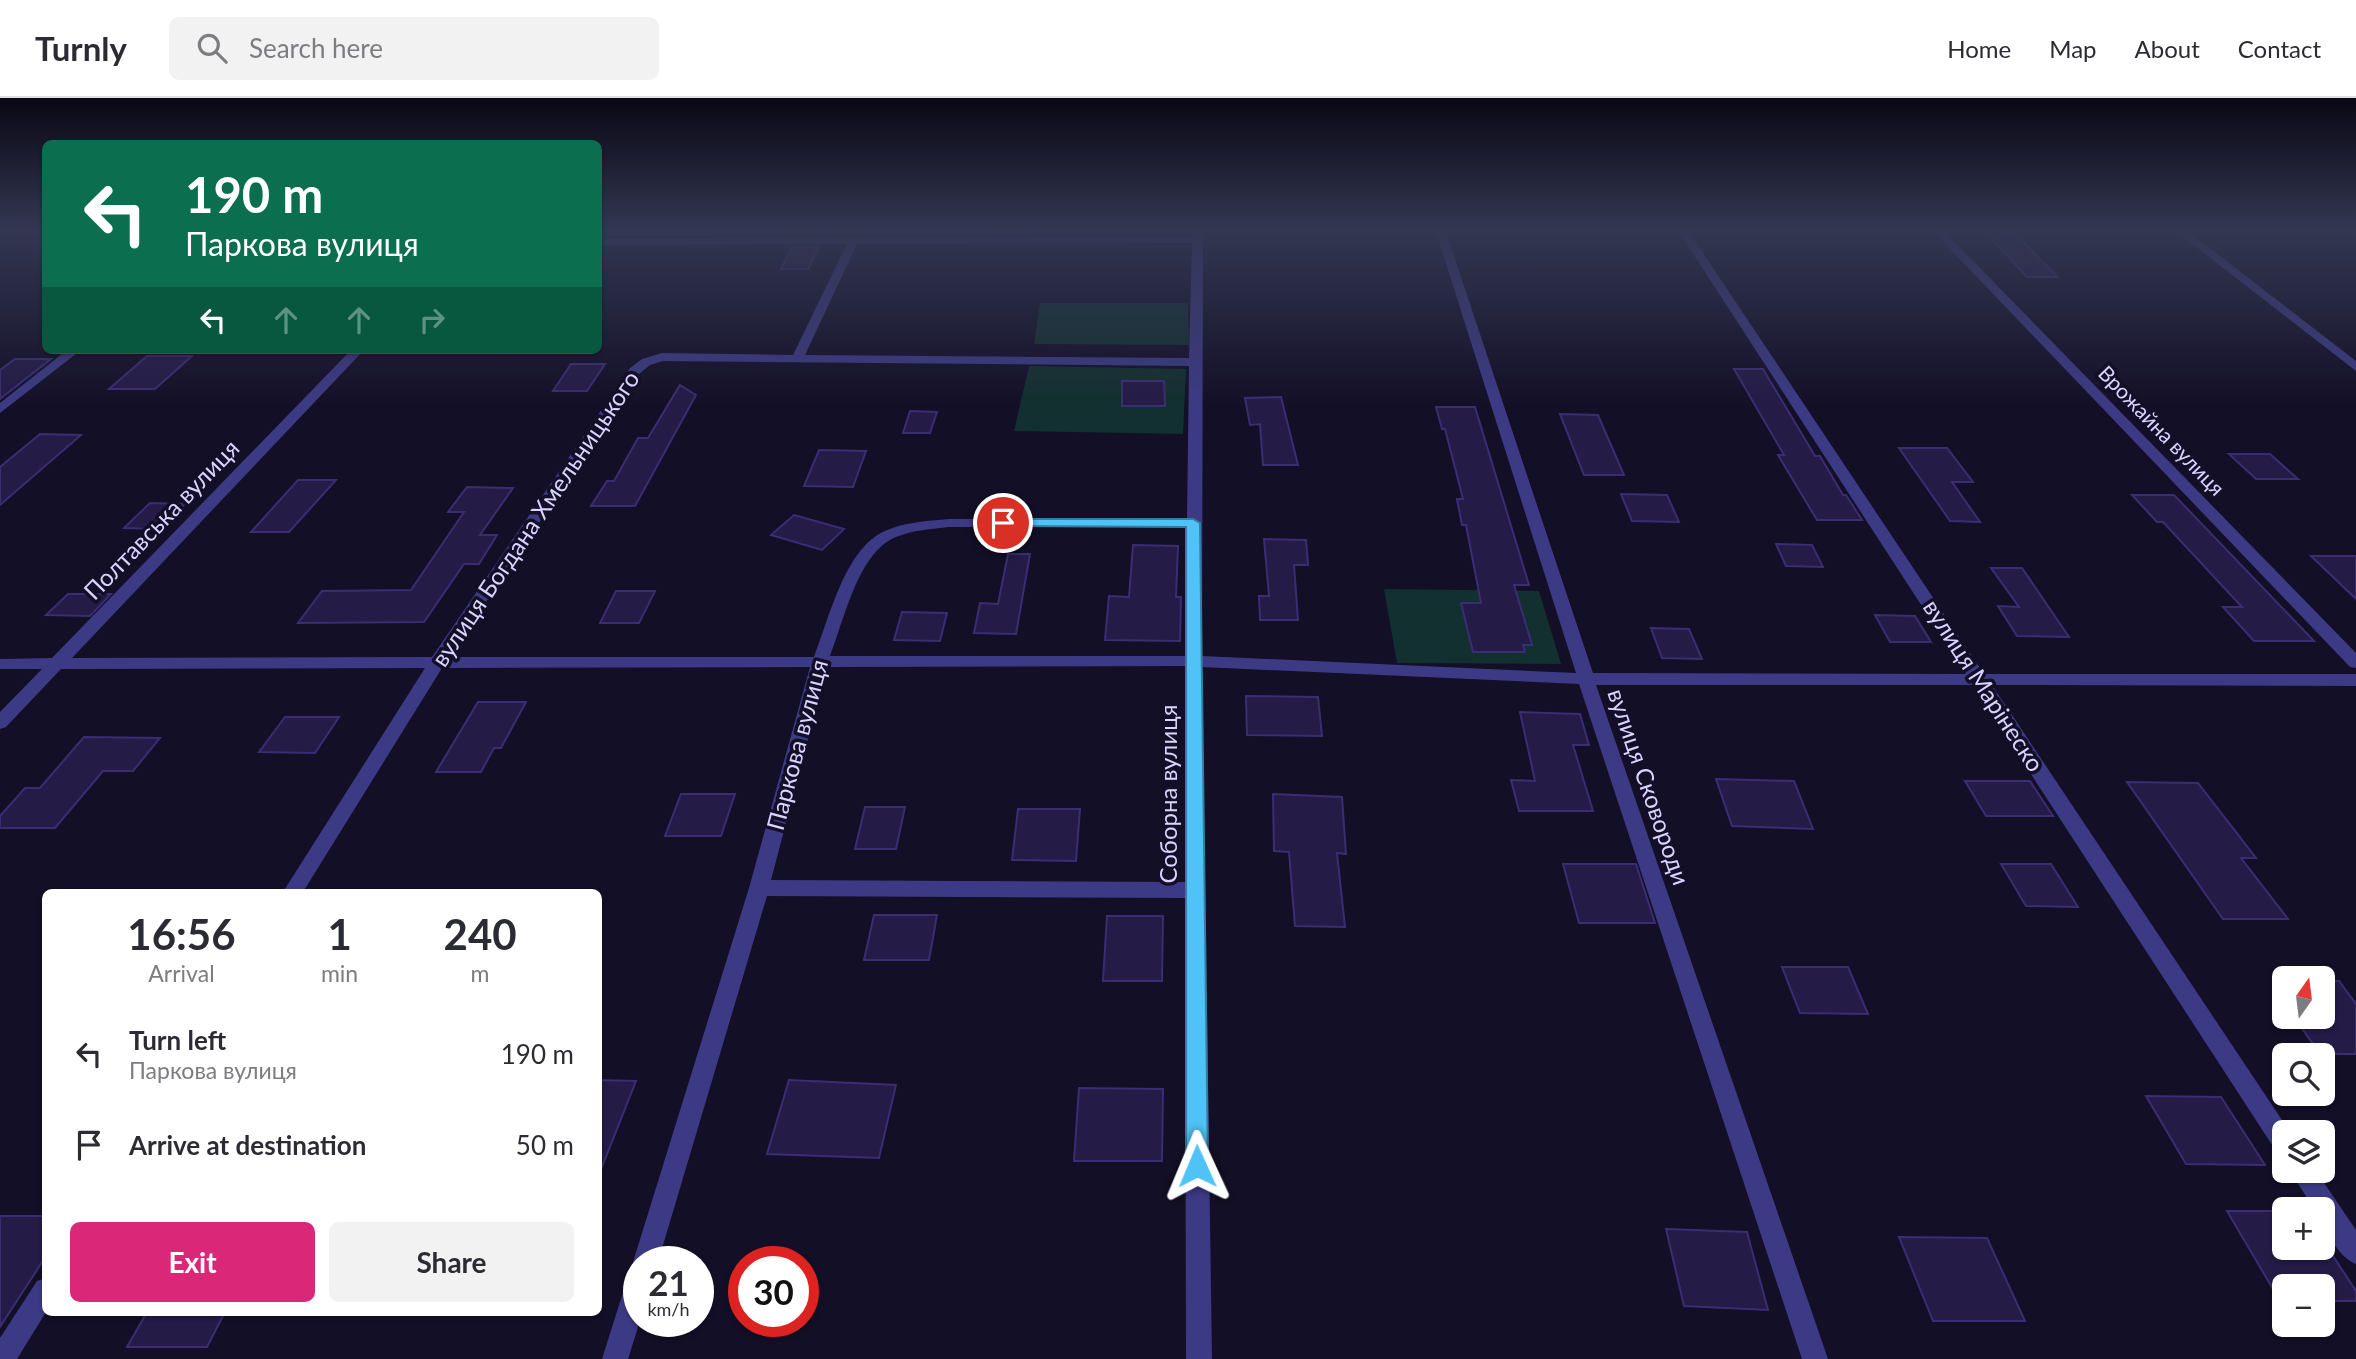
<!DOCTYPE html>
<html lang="en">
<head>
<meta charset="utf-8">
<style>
	body { margin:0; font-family:Lato,sans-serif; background:#f2f2f3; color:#2b2b33; height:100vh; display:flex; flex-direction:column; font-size:26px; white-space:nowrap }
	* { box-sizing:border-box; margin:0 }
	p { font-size:23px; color:#7c7c81 }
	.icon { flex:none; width:38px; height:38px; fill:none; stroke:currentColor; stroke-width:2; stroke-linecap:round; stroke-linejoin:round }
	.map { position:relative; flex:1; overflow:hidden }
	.side { position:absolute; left:42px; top:791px; width:560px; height:427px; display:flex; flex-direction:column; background:#fff; border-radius:10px; box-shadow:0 2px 5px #0004 }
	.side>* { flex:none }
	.guide { position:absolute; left:42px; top:42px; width:560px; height:214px; border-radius:10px; box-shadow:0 2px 5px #0004; background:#0b6e4f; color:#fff; overflow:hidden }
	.needle { width:46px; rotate:14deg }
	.fabs { position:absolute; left:2272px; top:868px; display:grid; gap:14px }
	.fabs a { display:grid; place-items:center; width:63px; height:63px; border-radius:10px; background:#fff; box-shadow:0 2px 5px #0004; font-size:35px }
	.speed { position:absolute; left:623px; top:1148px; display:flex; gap:14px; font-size:35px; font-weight:700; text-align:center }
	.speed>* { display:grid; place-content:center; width:91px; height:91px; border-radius:50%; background:#fff; box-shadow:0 2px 5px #0004; line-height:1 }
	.speed small { font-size:18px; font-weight:400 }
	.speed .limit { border:10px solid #d22; background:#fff; color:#111 }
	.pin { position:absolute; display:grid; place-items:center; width:60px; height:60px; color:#fff; margin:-30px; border:4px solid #fff; border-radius:50%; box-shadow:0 2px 7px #0007 }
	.me { position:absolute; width:77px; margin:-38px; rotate:359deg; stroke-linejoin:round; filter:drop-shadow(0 0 5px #0008) }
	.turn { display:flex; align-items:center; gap:24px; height:147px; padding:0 28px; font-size:32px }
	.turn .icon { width:91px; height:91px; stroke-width:2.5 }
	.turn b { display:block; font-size:49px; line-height:60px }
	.lanes { display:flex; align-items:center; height:66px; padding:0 28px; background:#0003; justify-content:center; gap:35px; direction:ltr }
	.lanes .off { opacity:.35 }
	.eta { display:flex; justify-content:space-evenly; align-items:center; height:119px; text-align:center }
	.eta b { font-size:42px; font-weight:700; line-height:49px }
	.action { display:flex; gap:14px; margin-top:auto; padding:14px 28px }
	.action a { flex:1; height:80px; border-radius:10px; background:#db2777; color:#fff; font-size:28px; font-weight:700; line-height:80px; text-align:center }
	.action a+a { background:#f2f2f3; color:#2b2b33 }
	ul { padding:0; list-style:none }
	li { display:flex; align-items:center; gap:21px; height:91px; padding:0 28px }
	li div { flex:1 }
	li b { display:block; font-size:26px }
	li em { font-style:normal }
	header { display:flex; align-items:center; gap:42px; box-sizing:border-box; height:98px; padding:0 35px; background:#fff; border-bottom:2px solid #e1e1e2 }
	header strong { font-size:33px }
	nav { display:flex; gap:38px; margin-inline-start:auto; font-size:24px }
	.search { width:490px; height:63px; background:#f2f2f3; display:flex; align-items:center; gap:18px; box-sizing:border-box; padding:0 24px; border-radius:10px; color:#7c7c81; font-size:26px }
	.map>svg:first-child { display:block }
	.green { fill:#12302f }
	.building { fill:#241b47; stroke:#3b2d73; stroke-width:2 }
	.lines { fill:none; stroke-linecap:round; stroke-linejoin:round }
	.minor { fill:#3d3a85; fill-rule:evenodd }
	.route { fill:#4fc3f7; stroke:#337fa1; stroke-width:2 }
	.labels { text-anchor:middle; stroke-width:7; stroke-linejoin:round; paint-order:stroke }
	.far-street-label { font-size:21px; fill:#d9d4ff; stroke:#130f26 }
	.street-label { font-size:24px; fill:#d9d4ff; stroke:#130f26 }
</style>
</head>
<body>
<header>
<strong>Turnly</strong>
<div class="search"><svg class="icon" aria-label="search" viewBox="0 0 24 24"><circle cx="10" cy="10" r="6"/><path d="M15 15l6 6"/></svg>Search here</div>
<nav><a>Home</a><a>Map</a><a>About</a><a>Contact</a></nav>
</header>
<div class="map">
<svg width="2356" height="1261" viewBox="0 0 2356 1261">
	<rect width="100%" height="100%" fill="#130f26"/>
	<path class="green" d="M1040,205H1188L1189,247L1034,246Z
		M1029,268L1186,271L1183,336L1014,333Z
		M1384,491L1539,493L1561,566L1397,565Z"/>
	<path class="building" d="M1990,131H2010L2058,179H2027L1986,135Z
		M792,149H819L808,171H781Z
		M147,258H192L155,291H109Z
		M15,261H51L0,301V272Z
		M571,266H605L587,293H553Z
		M1734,271H1763L1815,358H1820L1843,397H1846L1862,422H1817L1778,357H1784Z
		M1122,283H1164L1165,308H1122Z
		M680,287L696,297L635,408H591L607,383H614L638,340H648Z
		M1281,299L1298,367H1263L1260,326L1250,327L1245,300Z
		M1436,309H1475L1529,487H1514L1532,547H1523L1525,554H1473L1461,505H1481L1466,427H1462L1457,401H1463L1445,331H1442Z
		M910,313L937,314L930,335H903Z
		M1560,316L1598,317L1624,377H1584Z
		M40,336L81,337L0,407V369Z
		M1899,350H1947L1973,384H1952L1980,424L1950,423Z
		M819,352L866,353L853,389L804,388Z
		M2229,356H2270L2298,381H2256Z
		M298,382H336L289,434H251Z
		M467,389L513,390L480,437H497L479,466H464L424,524L298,525L322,493L411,492L464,414H448Z
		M1621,396L1667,397L1679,424L1632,423Z
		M2132,397H2174L2314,543H2254L2223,509H2242L2163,424H2157Z
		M150,405L185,406L160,431L124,430Z
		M794,417L844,431L822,452L771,437Z
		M1264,441L1306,442L1308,467H1294L1298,522H1260L1259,498H1269Z
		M1776,446L1812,447L1823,469L1786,468Z
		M1133,447L1178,448L1176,499H1181L1180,543L1105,542L1109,498L1129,499Z
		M1008,456H1030L1016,536L974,535L980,505L998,506Z
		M2311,458H2356V501Z
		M1991,470H2022L2069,539L2017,538L1998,508L2019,509Z
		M616,493H655L639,525H600Z
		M68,496H111L90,518L46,517Z
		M902,514L947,515L940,543L894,542Z
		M1875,517L1915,518L1931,544H1890Z
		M1651,530L1689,531L1702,561L1662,560Z
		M1246,598L1318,599L1322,638L1247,637Z
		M478,604H526L501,650H494L481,674H436Z
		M1520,614L1580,616L1589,647H1573L1593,713H1519L1511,682L1535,683Z
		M285,619H339L315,655L259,654Z
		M84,639L160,640L133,673H103L55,730H0V718L25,690H40Z
		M1716,681L1794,683L1813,731L1732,728Z
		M1965,683H2030L2053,718H1986Z
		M2127,684L2198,685L2256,760H2241L2288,821H2223Z
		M681,696H735L721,738H665Z
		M1273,696L1342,699L1346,756L1337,755L1345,829L1295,828L1289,754L1274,753Z
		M865,709H905L896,751H855Z
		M1018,711H1080L1076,763L1012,762Z
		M1563,766H1636L1655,825H1579Z
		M2001,766H2051L2078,809L2026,808Z
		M874,817H937L929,862H864Z
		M1107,818H1163L1162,883H1103Z
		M1782,869H1848L1868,916L1800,915Z
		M2322,883H2339L2356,906V956H2320L2294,919H2322Z
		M598,982L636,983L600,1074H598Z
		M789,982L896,987L879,1060L767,1056Z
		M1079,990L1163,991L1162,1063H1074Z
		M2146,998L2221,999L2265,1067L2186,1066Z
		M2227,1113H2284V1150H2318L2322,1157V1141L2356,1193V1203H2322V1188H2284V1203H2280Z
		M0,1118H46V1158L0,1229Z
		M1666,1131L1747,1134L1768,1212L1684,1208Z
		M1899,1139L1987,1140L2025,1223H1933Z
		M147,1214H225L207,1249H127Z"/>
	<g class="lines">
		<path class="minor" d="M1193,131H1203L1202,558L1576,575L1435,131H1445L1593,575L1966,576L1677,131H1687L1984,576H2356V588L1992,587L2290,1034H2284V1056L2276,1053L1973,587H1596L1828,1261H1802L1579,586L1202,569L1212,1261H1186L1185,800L767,798L658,1164H639L640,1223L628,1261H602L626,1185L630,1176L637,1173L633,1164L749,790L810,569L442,570L303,794H283L425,570L61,571L6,629L0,631V614L42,571H0V561L52,560L351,252H364L72,560L432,559L630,270L642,261L662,255L793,257L847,146L598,147V141L1192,139ZM1192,145L1189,260L805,257L857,146ZM663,263L1189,268L1187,421H949C927,423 905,424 885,433C845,450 829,521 814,559H449L639,276L650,267ZM949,429H1187L1186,558H830C844,523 858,454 896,439C913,432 931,431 949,429ZM1186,568L1185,784L771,782L827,569Z
			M1931,131H1942L2356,555V570L2350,569Z
			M2173,131H2185L2356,263V273Z
			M67,252H81L0,315V305Z
			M2290,1073H2316L2356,1132V1166C2338,1159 2322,1130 2322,1111H2314Z
			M46,1180V1214L17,1261H0V1240L37,1183Z"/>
	</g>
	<linearGradient id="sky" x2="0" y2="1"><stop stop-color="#0a0815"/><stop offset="0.43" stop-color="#333752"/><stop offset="1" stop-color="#333752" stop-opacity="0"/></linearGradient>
	<rect width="2356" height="308" fill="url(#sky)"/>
	<path class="route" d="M1003,421H1193L1200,425L1208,1068L1204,1075L1197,1078L1189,1075L1186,1068V429L998,428V422Z"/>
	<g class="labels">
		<g class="far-street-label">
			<text transform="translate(2161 333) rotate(46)" y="7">Врожайна вулиця</text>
		</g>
		<g class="street-label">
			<text transform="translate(536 421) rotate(-56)" y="8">вулиця Богдана Хмельницького</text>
			<text transform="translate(162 422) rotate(-46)" y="8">Полтавська вулиця</text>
			<text transform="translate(1983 588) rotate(57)" y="8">вулиця Марінеско</text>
			<text transform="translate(798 647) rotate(-75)" y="8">Паркова вулиця</text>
			<text transform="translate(1648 689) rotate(71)" y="8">вулиця Сковороди</text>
			<text transform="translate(1169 696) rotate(-90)" y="8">Соборна вулиця</text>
		</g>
	</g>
</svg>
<div class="fabs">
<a><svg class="needle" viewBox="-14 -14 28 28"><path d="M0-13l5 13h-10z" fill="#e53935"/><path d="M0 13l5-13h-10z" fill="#7c7c81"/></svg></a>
<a><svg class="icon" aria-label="search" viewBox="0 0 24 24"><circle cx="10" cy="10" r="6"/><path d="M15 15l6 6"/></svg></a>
<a><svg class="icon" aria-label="layers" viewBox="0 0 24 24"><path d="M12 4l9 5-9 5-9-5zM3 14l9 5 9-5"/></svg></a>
<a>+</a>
<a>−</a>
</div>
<div class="speed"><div>21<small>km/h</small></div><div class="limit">30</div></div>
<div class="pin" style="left:1003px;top:425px;background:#d93025"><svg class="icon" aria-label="arrive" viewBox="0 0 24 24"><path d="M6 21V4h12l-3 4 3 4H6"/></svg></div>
<svg class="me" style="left:1197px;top:1068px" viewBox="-20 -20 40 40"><path d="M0-17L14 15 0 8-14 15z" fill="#4fc3f7" stroke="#fff" stroke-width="4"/></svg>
<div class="guide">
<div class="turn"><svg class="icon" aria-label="left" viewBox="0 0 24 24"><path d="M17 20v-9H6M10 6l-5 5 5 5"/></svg><div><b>190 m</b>Паркова вулиця</div></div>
<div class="lanes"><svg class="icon" aria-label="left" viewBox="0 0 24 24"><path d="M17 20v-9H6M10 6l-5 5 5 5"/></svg><svg class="icon off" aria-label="ahead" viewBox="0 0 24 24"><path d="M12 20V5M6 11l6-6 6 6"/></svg><svg class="icon off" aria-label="ahead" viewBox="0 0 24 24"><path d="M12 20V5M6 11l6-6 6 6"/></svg><svg class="icon off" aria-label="right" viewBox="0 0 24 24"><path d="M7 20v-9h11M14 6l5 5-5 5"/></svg></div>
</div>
<section class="side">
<div class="eta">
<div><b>16:56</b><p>Arrival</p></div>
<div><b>1</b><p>min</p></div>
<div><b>240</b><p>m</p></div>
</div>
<ul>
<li><svg class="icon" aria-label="left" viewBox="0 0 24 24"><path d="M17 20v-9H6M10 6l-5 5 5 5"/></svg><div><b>Turn left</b><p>Паркова вулиця</p></div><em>190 m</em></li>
<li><svg class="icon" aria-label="arrive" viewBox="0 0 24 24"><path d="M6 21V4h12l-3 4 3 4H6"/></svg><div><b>Arrive at destination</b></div><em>50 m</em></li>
</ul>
<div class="action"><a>Exit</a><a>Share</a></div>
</section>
</div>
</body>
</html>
